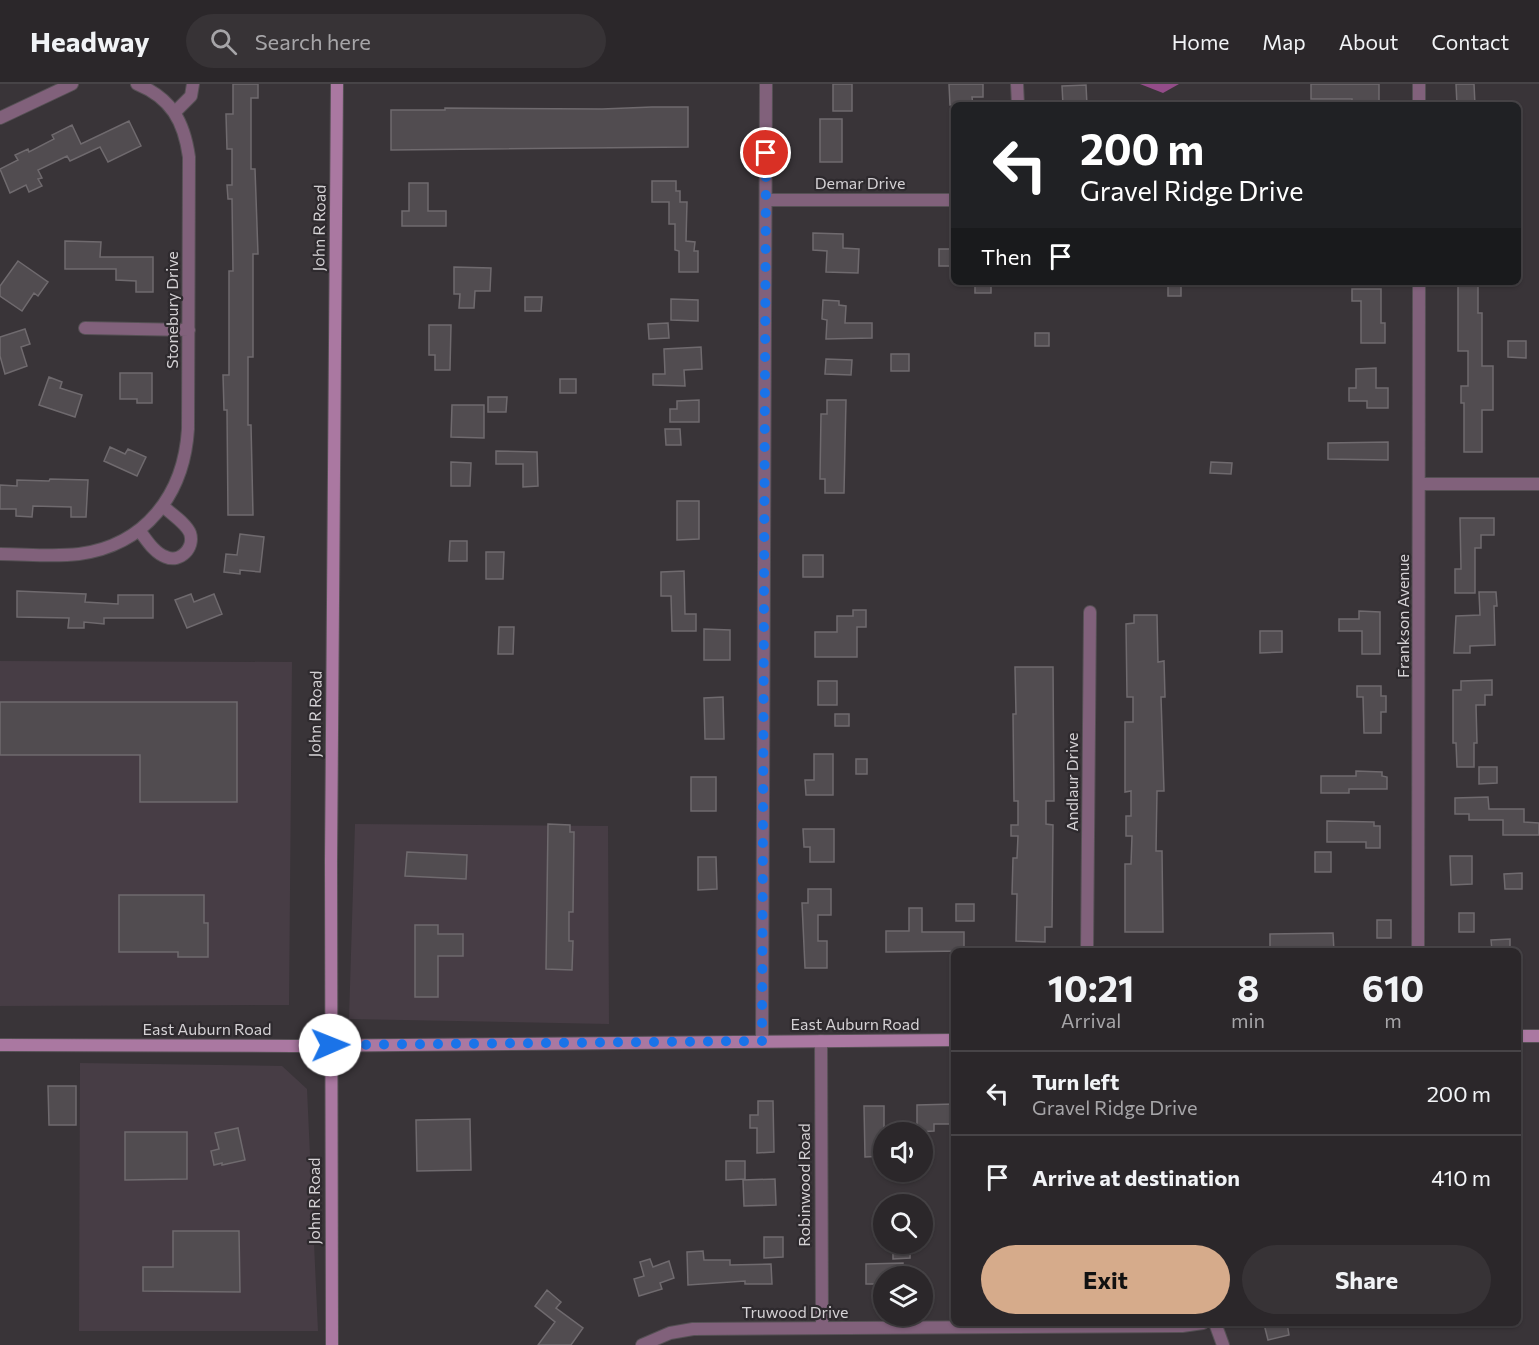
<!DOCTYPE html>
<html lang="en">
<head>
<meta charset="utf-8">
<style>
	body { margin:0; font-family:Commissioner,sans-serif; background:#373336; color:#f1f3f6; height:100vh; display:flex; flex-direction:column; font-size:22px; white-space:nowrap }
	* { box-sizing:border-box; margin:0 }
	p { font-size:20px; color:#a6a5a8 }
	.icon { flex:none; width:33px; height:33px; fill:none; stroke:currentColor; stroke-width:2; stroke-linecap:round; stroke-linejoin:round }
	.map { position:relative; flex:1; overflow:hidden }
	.panel { position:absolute; left:951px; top:864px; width:570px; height:378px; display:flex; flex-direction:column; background:#2b272a; border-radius:9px; box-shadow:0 2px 4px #0004,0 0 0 2px #474447 }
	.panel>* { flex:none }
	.top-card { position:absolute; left:951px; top:18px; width:570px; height:183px; border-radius:9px; box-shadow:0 2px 4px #0004,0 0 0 2px #474447; background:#202124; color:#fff; overflow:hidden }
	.buttons { position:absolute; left:873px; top:1038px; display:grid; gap:12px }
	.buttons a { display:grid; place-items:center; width:60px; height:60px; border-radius:50%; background:#2b272a; box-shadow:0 2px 4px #0004,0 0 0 2px #474447; font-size:30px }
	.pin { position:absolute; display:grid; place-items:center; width:51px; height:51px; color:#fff; margin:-26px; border:3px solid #fff; border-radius:50%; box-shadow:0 2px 6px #0007 }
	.me { position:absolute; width:66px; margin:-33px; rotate:89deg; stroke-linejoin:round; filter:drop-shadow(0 0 4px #0008) }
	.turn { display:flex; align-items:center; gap:21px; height:126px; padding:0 30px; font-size:27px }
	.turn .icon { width:78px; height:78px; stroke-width:2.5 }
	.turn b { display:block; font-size:42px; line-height:51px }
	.then { display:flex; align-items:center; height:57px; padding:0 30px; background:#0003; gap:12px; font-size:22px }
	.eta { display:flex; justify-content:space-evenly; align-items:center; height:102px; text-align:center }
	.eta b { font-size:36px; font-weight:700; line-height:42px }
	.action { display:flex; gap:12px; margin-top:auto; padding:12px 30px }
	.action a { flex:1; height:69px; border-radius:36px; background:#d6ab8b; color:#111; font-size:24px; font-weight:700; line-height:69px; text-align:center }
	.action a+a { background:#373336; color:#f1f3f6 }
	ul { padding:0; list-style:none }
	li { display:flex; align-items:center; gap:18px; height:84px; padding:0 30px; border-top:2px solid #474447 }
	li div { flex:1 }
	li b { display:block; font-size:22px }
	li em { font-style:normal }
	header { display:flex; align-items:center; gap:36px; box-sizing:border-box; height:84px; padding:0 30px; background:#2b272a; border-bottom:2px solid #474447 }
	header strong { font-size:28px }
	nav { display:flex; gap:33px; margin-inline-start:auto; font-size:21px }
	.search { width:420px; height:54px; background:#373336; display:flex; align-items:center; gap:15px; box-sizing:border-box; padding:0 21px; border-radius:33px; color:#a6a5a8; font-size:22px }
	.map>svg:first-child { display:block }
	.built { fill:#473d45 }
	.water { fill:#944c89 }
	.building { fill:#514c50; stroke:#6f6a6e; stroke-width:1.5 }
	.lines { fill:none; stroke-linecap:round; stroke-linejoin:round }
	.street-casing { stroke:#555054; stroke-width:14 }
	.secondary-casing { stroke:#555054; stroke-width:14 }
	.street { stroke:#81617b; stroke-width:12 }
	.secondary { stroke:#aa78a1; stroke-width:12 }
	.route { stroke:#1a73e8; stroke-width:10; stroke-dasharray:0 18 }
	.labels { text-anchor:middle; stroke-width:4.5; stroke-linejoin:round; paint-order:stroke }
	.street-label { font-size:16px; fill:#d4d1d4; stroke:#2e2a2e }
</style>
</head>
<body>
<header>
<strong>Headway</strong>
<div class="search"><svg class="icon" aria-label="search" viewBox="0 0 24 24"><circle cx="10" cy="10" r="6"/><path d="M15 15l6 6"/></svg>Search here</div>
<nav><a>Home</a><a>Map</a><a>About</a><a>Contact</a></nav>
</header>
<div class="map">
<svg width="1539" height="1261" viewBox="0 0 1539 1261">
	<rect width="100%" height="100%" fill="#393438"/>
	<path class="built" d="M0,577L292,578L289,921L0,922Z
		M355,740L608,742L609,940L349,935Z
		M80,979L282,982L307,1005L318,1247H79Z"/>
	<path class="water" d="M1140,0H1179L1163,9Z"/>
	<path class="building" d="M233,0H258V14H251V85H255L258,170H253V273H248V341H251L253,431H228L227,326H224L223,291H229V187H233L232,115H228L227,101H232V65H227L226,30H233Z
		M833,0H852V27H833Z
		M949,0H983V13H972L973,21H950Z
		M1311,0H1379V20H1352V15H1311Z
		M1456,0H1474L1475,21H1457Z
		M1086,1L1087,21H1063L1062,2Z
		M652,23H688V63L391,66V26H445V24L602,25Z
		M820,35H842V78H820Z
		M129,37L141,62L108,78L100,63L70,77L67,72L38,86L42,94L38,95L42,102L29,108L26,101L10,109L0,85L18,76L15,71L28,65L29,68L54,55L52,51L72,41L81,60Z
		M652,97H676V107H680V118H687L686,157L695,158L694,167H698V188H679V167L675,166V140H669V118H652Z
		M409,99H428V127H446V142H402V127H409Z
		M813,149L843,150V164L859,165L858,189L826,188L827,167L813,166Z
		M65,157L101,158L100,173H153V208H136V197L116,196V185H65Z
		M939,165H954V182H939Z
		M18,177L48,198L38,212L34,209L22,227L0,212V202Z
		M454,183L491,184L490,207H475L474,224H459L460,210H454Z
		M975,198H991V209H975Z
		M1168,198H1181V212H1168Z
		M1458,198H1478V229H1482V282H1493V326H1482V368H1464V319H1461V302H1468V267H1458Z
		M1352,205H1381V239H1385V259H1361V217H1352Z
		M525,213H542L541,227H525Z
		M671,215L698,216V237L671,236Z
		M823,216L839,217V221L846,222L845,239H872V254L826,255L827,236L822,235Z
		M668,239L669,254L649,255L648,240Z
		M429,241H451L450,286H435V271H429Z
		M25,245L30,260L21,263L27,282L5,290L0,272V253Z
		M1035,249H1049V262H1035Z
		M1508,257H1526V274L1508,273Z
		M701,263L702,285L684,286L685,302L653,301V290H665L664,265Z
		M891,270H909V287H891Z
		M826,275L852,276L851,291L825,290Z
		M1376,284V304H1388V324H1367V317H1349V304H1356V285Z
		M120,289H152V319H137V315H120Z
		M49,293L62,298L60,304L82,311L75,333L39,321Z
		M560,295H576V309H560Z
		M488,313H507L506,328H488Z
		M699,316V338H670V325H677V317Z
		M827,316H846L844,409H825V395H820L821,330H827Z
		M452,321H484V354L451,353Z
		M665,345H680L681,361H666Z
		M1388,358V376L1328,375V359Z
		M110,363L125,370L128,365L146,373L137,392L104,377Z
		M496,367L537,368L538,402L523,403V380H496Z
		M451,378L471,379L470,402H451Z
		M1211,378L1232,379L1231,390L1210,389Z
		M50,395L88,396L86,433H71V423L33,422L32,433L16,432V425H0V401L17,402V396L49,397Z
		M677,417H699V455L677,456Z
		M1460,434H1494V451H1481V464H1475V509H1455V485H1461Z
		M240,450L264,453L260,488L240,486V490L224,488L226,470L237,471Z
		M450,457H467V477H449Z
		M486,468H504L503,495H486Z
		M803,471H823V493H803Z
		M684,487L685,530H696V547H672L671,512H661V488Z
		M17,507L86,510L85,518L118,520V511H153V534H104V540L84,538V544H68L69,534L17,533Z
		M1479,508H1496L1497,522H1494L1495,561L1470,562V569H1454L1456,532L1480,531Z
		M191,510L194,518L214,510L222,530L187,544L175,516Z
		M853,526H866V543H857V573H815V548H837V532H853Z
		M1359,527L1380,528V570H1362V547H1339V535H1359Z
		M1134,531H1157L1158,578L1164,577L1165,613H1161L1164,707H1157L1156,767H1162L1163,848H1125V780H1131L1132,752H1126V732H1131V707L1125,708V638H1133V613H1127L1126,540L1134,539Z
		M499,543H514L513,570H498Z
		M704,545L730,546V576H704Z
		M1260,547H1282V568L1260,569Z
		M1015,583H1053L1054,717H1046V740L1053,741L1052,843H1045V858L1016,857L1017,810H1012L1013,774H1017L1018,752H1011V741H1018V717H1014L1013,630H1016Z
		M1492,596V611H1485V621H1476L1477,659H1474V683H1457L1456,659H1453V606H1461V597Z
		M818,597H837V621H818Z
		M1357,602H1381V612H1386V628H1381V649H1364L1363,613H1357Z
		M723,613L724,655H705L704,614Z
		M0,618H237V718H140V671H0Z
		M835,630H849V642H835Z
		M814,670H833V711H806L805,696H814Z
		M856,675H867V690H856Z
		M1479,683H1497V699L1479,700Z
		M1356,687L1382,688V692L1387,693V705H1349V709H1321V692H1356Z
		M691,693H716V727H691Z
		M1488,713L1489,725H1524V738L1539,739V751H1503V736H1469V730H1455V714Z
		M1327,737L1374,738V742H1380V764H1366V758H1327Z
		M548,740L570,741V748H574L573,828H569V857H573L572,886L546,885Z
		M803,745H834V778H810V763H804Z
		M407,768L467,771L466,795L405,792Z
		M1315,768H1331V788H1315Z
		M1450,772H1472V800L1451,801Z
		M698,773H716L717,805L698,806Z
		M1522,789V805H1505L1504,790Z
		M808,805H831V831H818V857H827V884H805L802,819H808Z
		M119,811H204V839H208V873H178V868H119Z
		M956,820H974V837H956Z
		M909,824H922V848H964V867L886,868V847H909Z
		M1459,829H1474V848H1459Z
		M1377,836H1391V854H1377Z
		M415,841H438V850H463V872H438V913H415Z
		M1333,849L1334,867H1276V864H1270V850Z
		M1510,855V867H1492L1491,856Z
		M48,1002H76V1041H49Z
		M758,1017H773L774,1068L757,1069V1044H750V1031H758Z
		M954,1020V1040H934V1047L917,1048V1021Z
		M864,1022H884V1072L865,1073Z
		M470,1035L471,1086L417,1087L416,1036Z
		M238,1044L245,1076L222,1081V1079L214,1081L211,1067L219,1065L215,1049Z
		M125,1048H187V1095L125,1096Z
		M726,1077H745V1095L726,1096Z
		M775,1095L776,1121L744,1122L743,1096Z
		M173,1147H239L240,1208L143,1207V1183H173Z
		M764,1153H783V1173L764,1174Z
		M893,1160H910V1174L893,1175Z
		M703,1167L704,1176H730V1181L771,1180L772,1200H745V1197L688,1201L687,1168Z
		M650,1175L653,1183L669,1177L674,1194L660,1199L662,1205L639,1212L634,1195L644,1192L640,1178Z
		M903,1179V1192H884V1200H866V1180Z
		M547,1206L561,1218L556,1224L583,1244L571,1261H538L555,1238L535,1222Z
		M1270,1239H1287L1289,1251L1268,1256L1264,1240Z"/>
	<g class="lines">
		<defs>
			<path id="street" d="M1017,0L1018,21
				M1419,0V21
				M175,28L191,12L193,0
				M0,34L72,0
				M766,116H954
				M85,244L189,246
				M1420,400H1539
				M139,446C146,455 154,469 166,473C180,479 195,464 190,449C186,439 171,430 163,422
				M0,470C26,470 53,473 79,470C146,461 184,410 188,345L189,73C184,37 171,14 137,0
				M1087,867L1090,528
				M1418,867L1419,198
				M762,957L766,0
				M821,957L822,1244
				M1215,1239L1223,1261
				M642,1261L670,1249L693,1245L1182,1242L1203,1239"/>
			<path id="secondary" d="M1518,952H1539
				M0,961L294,962L954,956
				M332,1261L331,778L337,0"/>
		</defs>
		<use href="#street" class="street-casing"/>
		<use href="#secondary" class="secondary-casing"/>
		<use href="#street" class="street"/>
		<use href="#secondary" class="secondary"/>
	</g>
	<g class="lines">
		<path class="route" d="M330,961L762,957L766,69"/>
	</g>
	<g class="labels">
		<g class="street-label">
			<text x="860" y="105">Demar Drive</text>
			<text transform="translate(319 144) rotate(-89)" y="6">John R Road</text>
			<text transform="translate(172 226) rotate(-90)" y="6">Stonebury Drive</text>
			<text transform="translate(1403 532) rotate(-90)" y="6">Frankson Avenue</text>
			<text transform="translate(315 630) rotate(-89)" y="6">John R Road</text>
			<text transform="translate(1072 698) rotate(-90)" y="6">Andlaur Drive</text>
			<text x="855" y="946">East Auburn Road</text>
			<text x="207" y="951">East Auburn Road</text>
			<text transform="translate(804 1101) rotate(-90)" y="6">Robinwood Road</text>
			<text transform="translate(314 1117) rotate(-90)" y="6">John R Road</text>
			<text x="795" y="1234">Truwood Drive</text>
		</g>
	</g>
</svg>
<div class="buttons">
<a><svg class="icon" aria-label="sound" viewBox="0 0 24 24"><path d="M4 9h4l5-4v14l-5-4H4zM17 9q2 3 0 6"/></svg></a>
<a><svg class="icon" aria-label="search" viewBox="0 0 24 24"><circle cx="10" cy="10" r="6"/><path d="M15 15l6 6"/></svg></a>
<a><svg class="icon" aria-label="layers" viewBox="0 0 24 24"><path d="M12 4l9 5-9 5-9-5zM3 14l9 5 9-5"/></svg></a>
</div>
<div class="pin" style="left:766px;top:69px;background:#d93025"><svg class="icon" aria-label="arrive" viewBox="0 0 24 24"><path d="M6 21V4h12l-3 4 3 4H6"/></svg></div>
<svg class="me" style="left:330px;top:961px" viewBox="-20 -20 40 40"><circle r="19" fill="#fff"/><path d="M0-13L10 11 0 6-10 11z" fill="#1a73e8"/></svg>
<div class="top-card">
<div class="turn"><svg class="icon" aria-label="left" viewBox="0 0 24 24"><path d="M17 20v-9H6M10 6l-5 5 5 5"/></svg><div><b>200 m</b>Gravel Ridge Drive</div></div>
<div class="then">Then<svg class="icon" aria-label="arrive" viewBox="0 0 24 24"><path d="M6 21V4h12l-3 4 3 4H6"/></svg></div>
</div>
<section class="panel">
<div class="eta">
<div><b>10:21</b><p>Arrival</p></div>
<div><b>8</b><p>min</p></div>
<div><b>610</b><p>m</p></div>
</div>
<ul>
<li><svg class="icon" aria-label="left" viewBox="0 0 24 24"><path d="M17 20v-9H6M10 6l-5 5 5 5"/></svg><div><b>Turn left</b><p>Gravel Ridge Drive</p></div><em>200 m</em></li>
<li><svg class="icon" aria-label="arrive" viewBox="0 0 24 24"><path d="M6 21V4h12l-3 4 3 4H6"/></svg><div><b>Arrive at destination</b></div><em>410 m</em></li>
</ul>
<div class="action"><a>Exit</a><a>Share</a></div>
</section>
</div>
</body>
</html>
